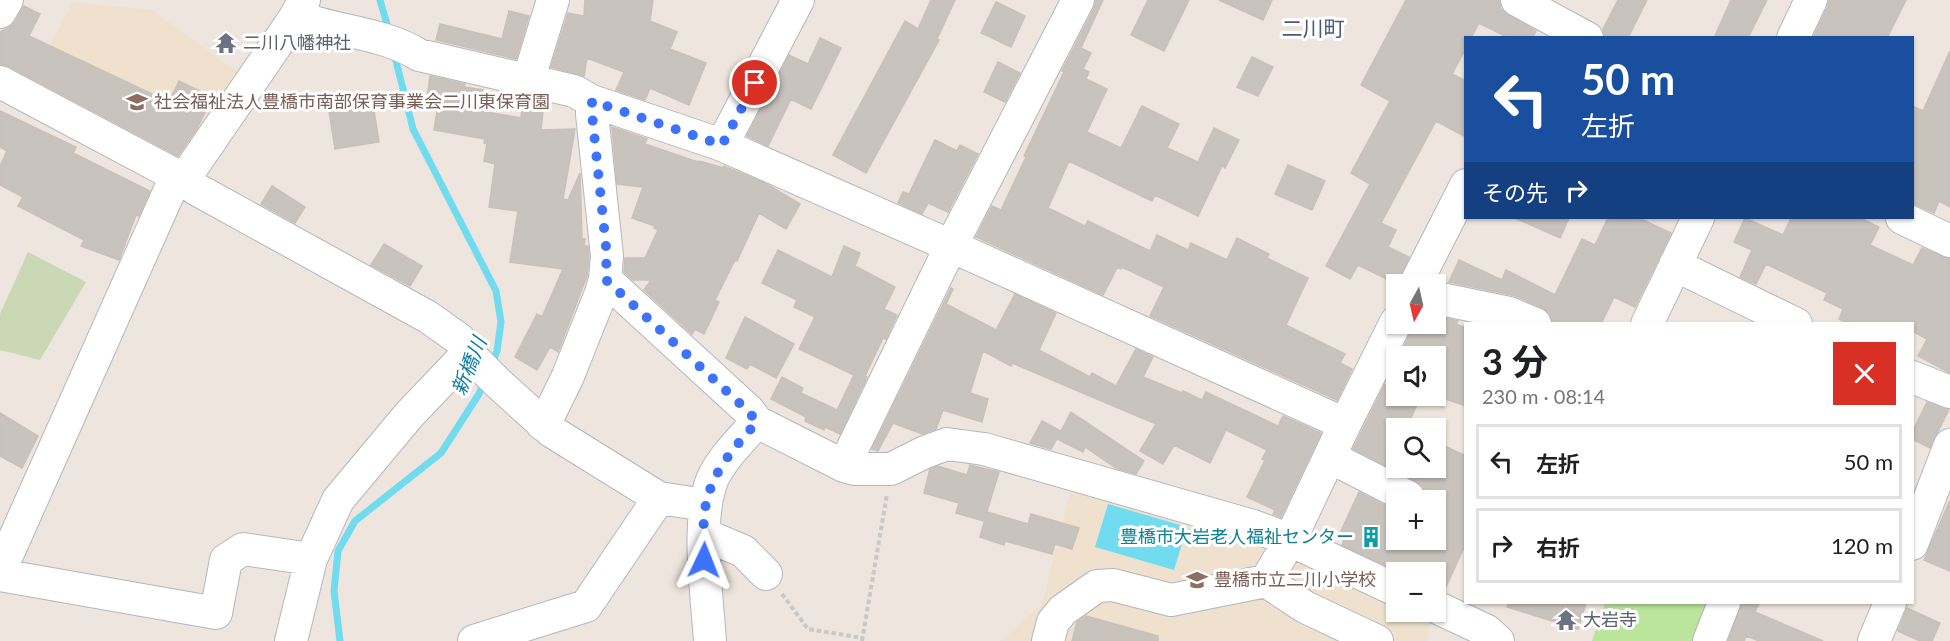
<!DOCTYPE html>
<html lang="ja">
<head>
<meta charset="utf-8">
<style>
	body { margin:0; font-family:Lato,"Noto Sans JP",sans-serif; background:#f2f2f2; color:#202124; height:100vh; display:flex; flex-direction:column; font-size:22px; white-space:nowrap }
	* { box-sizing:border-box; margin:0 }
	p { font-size:20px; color:#757577 }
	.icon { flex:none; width:33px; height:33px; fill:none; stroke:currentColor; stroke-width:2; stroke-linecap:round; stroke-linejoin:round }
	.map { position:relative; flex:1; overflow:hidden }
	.details { position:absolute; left:1464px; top:322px; width:450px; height:282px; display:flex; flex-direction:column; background:#fff; border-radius:0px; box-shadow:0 2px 4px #0004 }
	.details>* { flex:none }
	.hud { position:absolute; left:1464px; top:36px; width:450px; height:183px; border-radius:0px; box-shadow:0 2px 4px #0004; background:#1a4fa0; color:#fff; overflow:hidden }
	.needle { width:39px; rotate:188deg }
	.buttons { position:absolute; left:1386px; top:274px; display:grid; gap:12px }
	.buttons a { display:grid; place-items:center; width:60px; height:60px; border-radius:0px; background:#fff; box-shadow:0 2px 4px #0004; font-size:30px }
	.pin { position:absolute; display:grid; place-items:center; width:51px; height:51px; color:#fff; margin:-26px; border:3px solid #fff; border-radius:50%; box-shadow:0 2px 6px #0007 }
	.me { position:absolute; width:66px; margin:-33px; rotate:2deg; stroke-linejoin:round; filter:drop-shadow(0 0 4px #0008) }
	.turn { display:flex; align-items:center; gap:21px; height:126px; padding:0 18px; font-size:27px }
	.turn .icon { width:78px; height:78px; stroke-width:2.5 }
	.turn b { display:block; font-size:42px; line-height:51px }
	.then { display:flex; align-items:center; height:57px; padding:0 18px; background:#0003; gap:12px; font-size:22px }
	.round { display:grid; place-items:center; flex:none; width:63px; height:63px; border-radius:0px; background:#f2f2f2 }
	.headline { display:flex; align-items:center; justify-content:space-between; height:102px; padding:0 18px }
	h1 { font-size:36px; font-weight:700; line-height:45px }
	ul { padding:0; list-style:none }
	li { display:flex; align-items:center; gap:18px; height:75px; margin:0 12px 9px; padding:0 6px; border:3px solid #e0e0e0; border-radius:0px }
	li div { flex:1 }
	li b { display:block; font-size:22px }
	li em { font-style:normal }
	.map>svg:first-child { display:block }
	.education { fill:#efe1ce }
	.green { fill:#bbe59b }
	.cemetery { fill:#cad8b5 }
	.water { fill:#71dbf0 }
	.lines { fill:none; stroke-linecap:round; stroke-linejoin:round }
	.stream { stroke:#71dbf0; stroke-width:7 }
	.building { fill:#c9c3be; stroke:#c9c1b8; stroke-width:1.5 }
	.minor-casing { stroke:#b2b6c0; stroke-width:34 }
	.path { stroke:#c8c8c8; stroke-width:4; stroke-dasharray:4.5 3; stroke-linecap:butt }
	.minor { stroke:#fff; stroke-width:32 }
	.route { stroke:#3d73fc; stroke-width:10; stroke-dasharray:0 18 }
	.labels { text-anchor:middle; stroke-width:6; stroke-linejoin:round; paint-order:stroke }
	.worship-label { font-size:18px; fill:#5b616d; stroke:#fff; text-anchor:start }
	.education-label { font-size:18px; fill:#785e54; stroke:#fff; text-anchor:start }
	.culture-label { font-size:18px; fill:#0d838f; stroke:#fff; text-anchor:end }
	.water-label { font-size:20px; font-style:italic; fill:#0c7ca0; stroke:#fff }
	.quarter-label { font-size:21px; fill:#4b597e; stroke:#fff }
</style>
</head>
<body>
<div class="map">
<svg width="1950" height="641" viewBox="0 0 1950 641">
	<rect width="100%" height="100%" fill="#eee6de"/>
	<path class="education" d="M73,2L152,10L240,74L173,163L26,88Z
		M1073,481L1247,532L1267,552L1297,556L1396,604V612H1412L1431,621L1426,641H1001L1042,604Z"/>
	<path class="green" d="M1605,603H1705L1713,606L1700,641H1592Z"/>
	<path class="cemetery" d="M28,252L86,282L40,360L0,350V314Z"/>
	<path class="water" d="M1108,504L1187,527L1174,570L1095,547Z"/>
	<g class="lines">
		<path class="stream" d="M380,0L389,31
			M394,53L413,129L496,291L501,322L497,351L491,366
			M340,641L334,591L338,551L355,521L441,453L479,394L484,382"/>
	</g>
	<path class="building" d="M585,0H653L650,21L677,32L670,49L706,63L689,105L650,88L645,100L616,90L624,72L587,58L584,76L551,67L568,13L584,16Z
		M931,0H955L937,39L939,40L866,173L833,155L905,21L918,29Z
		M1096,0H1103L1081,48L1091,53L1083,69L1089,72L1086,79L1107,89L1087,132L1121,148L1142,106L1179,124L1167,148L1198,162L1214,128L1239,140L1225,168L1222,166L1198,216L1155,195L1152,201L1069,161L1048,208L1085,226L1088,221L1150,251L1157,235L1188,250L1191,243L1227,260L1237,238L1269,254L1267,258L1308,278L1286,325L1345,354L1340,363L1352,369L1337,400L1150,316L1164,287L1122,267L1121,269L1117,268L1103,295L976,237L992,206L1001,210L1026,157L1024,156L1064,72L1062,71L1094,8Z
		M1148,0H1189L1164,51L1131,35Z
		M1219,0H1272L1263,20Z
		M1406,0H1499L1501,9L1508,15L1536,31L1533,38H1509L1479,23L1471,38H1466V48L1452,74L1466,81V137L1436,121L1381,223L1396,230L1388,247L1409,257L1397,284L1358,265L1350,279L1326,266L1370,184L1351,173L1390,101L1361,85Z
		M1618,0H1647L1628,38H1605L1603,29Z
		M1731,0H1767L1748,38H1714Z
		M1829,0H1906L1887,38H1813L1827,8Z
		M996,2L1025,16L1011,47L981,33Z
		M24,6L40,14L29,36L169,102L179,81L212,97L198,127L178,156L8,66L0,64V32L9,27L15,22Z
		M509,11L529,16L516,59L436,40L440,24L502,39Z
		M820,38L841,48L811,109L791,99L768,146L747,136L789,55L808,64Z
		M1950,51V207L1939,201L1934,213L1912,203V106L1923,111Z
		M1252,57L1273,67L1258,96L1237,87Z
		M998,62L1020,73L1005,102L984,92Z
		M430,76L465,84L464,87L483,90L480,111L521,118L523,98H526L544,102L541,130L575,129L563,199L568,200L580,173L582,239H585L584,246H588L589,256L587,276L558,352L550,347L537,370L515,357L537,314L542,317L563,269L510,262L518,211L489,207L495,164L484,161L487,144L484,143L485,139L434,130L439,99L427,98Z
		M373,104L379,142L335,149L329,111Z
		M0,111L76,147L73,153L150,191L139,216L136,215L119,260L81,246L84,240L18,206L23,197L0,185V166L7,151L0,147Z
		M612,127L647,139L645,144L698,162L699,161L724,168V166L765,183L800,204L786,229L759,213L737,261L735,260L715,300L719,302L704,334L695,329L692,334L644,290L651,280H633L624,272L625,258H645L658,230L654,228L655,226L632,218L643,187L617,184Z
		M935,140L957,151L960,145L978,154L948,212L928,203L922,214L898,203L903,192L909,194Z
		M1288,165L1325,181L1312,210L1275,194Z
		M272,186L305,207L295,223L261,204Z
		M1515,218H1569L1560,238Z
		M1608,218H1639L1671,233L1635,307L1614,297L1601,324H1553L1550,314L1543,308L1516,296L1449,282L1459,260L1502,280L1506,270L1555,295L1582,239L1595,245Z
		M1745,218L1783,235L1791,218H1860L1879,227L1870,245L1913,265L1922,248L1950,259V373L1918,356L1927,339L1912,331V324H1850L1839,319L1843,309L1824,300L1827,293L1766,264L1756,284L1740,277L1752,250L1734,242Z
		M384,244L422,266L410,286L371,265Z
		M844,246L860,253L855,266L895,287L884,309L897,315L886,339L883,338L865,376L867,377L840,434L825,427L824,430L805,421L806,417L771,399L782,377L803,388L801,393L837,410L854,375L799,349L815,317L794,307L797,300L762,283L778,250L832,277Z
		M951,288L953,289L946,304L996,330L1015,294L1056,313L1039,350L1090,377L1092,373L1116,386L1136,349L1153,357L1143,377L1182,393L1183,391L1202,400L1206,392L1278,426L1283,416L1321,433L1281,517L1273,514L1275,510L1247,497L1265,460L1262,459L1267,450L1226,430L1210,463L1174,445L1163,464L1140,451L1156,424L1012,363L1011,366L983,351L970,393L988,399L982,422L943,410L936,429L922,434L893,423L878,451L872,449Z
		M1436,316L1458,321L1456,324L1466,328V406L1436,396V357H1399L1414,324H1436Z
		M745,317L794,344L776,378L750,364L747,369L726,358Z
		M1385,384L1396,390V396H1421L1406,429H1396V468H1436V442L1466,456V543L1444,591L1436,589V573H1402L1342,545L1347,533L1341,531L1359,492L1396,511V540H1436V501H1425L1426,496L1423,487L1416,481L1353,449Z
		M1927,402L1949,409L1930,448L1912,439V433Z
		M1071,412L1144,461L1136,474L1116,468L1085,447L1083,452L1057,439Z
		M0,413L38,436L22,468L0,456Z
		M1042,421L1061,431L1051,449L1030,443Z
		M970,465L999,472L984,521L956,513L959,503L924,493L930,469L938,466L967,475Z
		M1950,500V571L1924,560Z
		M987,512L1028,524L1031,514L1079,528L1072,549L1055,544L1052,554L1005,541L1004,545L980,537Z
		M1508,603H1586L1578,629L1507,607Z
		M1742,603H1759L1755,612L1823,641H1759L1746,636L1744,641H1728Z
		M1907,608L1940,623L1932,641H1920L1898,631Z
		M1086,616L1158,636V641H1072L1077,622Z"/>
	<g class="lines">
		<defs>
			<path id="minor" d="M1517,0L1587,38
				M0,12L7,0
				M296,16C336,32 382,32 419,55L574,91L592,101L722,145L951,246L1345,424
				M1793,38L1811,0
				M528,81L553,0
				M0,82L179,177L196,189L428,317L459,339L472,357L498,383L551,431L659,498L705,505
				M722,145L798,0
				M1902,218L1950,241
				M1675,265L1796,324
				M605,279L749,411L757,422
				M1415,285L1466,185
				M1436,298L1509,313L1535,324
				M1647,324L1698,218
				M1912,377L1950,392
				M542,424L548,417L568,376L601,293L605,279L607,256L592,114V101
				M1330,457L1408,497
				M844,466L951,246L1078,0
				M705,535L743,551L766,574
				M1912,544L1950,445
				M0,571L173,183L191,169L296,16L304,0
				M0,575L216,613L226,560L243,549L311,559
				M1266,581L1305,607L1377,641
				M1436,607L1487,631L1498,641
				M291,641L311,559L338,500L409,415L469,352
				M474,641L586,606L659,498
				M710,641C707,596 696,522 712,480C722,458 741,440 757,422L844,466L855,469H891L925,452L947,444L984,449L1253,526L1290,540L1396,590
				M1048,641L1053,622L1063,610L1097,586L1113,585L1171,600L1266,581L1290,540L1345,424L1396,322
				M1709,641L1724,603
				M1874,641L1890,603"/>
		</defs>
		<use href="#minor" class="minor-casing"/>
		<path class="path" d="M782,594L808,629L863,638
			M862,641L887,494"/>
		<use href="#minor" class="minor"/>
	</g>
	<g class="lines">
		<path class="route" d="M704,560C704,542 702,522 706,504C713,470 735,447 757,422L748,411L605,279L607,256L592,114V101L722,145L755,83"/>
	</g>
	<defs>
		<symbol id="temple-bare" viewBox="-9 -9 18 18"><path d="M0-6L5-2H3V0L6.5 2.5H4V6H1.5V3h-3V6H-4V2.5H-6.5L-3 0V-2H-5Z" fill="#6b7280" stroke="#fff" stroke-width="2.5" paint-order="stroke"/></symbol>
		<symbol id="school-bare" viewBox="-9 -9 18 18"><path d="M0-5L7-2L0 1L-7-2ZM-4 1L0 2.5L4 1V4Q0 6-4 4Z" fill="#8d6e63" stroke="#fff" stroke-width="2.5" paint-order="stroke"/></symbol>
		<symbol id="building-bare" viewBox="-9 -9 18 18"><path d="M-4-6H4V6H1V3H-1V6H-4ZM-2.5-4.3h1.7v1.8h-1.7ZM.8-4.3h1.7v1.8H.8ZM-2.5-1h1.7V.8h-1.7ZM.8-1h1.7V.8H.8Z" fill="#0f9aa8" stroke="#fff" stroke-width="2.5" paint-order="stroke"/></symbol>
	</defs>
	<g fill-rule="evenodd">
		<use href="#temple-bare" x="211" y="28" width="30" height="30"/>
		<use href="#school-bare" x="122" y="87" width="30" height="30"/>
		<use href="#building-bare" x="1356" y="522" width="30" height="30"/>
		<use href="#school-bare" x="1182" y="565" width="30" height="30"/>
		<use href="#temple-bare" x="1551" y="605" width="30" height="30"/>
	</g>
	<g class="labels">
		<g class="worship-label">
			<text x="243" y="49">二川八幡神社</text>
			<text x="1583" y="626">大岩寺</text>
		</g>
		<g class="education-label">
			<text x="154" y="108">社会福祉法人豊橋市南部保育事業会二川東保育園</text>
			<text x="1214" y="586">豊橋市立二川小学校</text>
		</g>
		<g class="culture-label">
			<text x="1354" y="543">豊橋市大岩老人福祉センター</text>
		</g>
		<g class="water-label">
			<text transform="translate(469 366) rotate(-68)" y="7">新橋川</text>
		</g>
		<g class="quarter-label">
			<text x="1313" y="36">二川町</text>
		</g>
	</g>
</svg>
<div class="buttons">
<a><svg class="needle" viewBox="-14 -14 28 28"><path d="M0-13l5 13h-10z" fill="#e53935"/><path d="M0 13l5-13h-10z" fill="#757577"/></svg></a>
<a><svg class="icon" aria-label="sound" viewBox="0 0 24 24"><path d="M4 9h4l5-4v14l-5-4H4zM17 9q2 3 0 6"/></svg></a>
<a><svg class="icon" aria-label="search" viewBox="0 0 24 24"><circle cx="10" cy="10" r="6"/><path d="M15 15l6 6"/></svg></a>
<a>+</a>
<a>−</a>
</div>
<div class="pin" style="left:755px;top:83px;background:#d93025"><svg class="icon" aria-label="arrive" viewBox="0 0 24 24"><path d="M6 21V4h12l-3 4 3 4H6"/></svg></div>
<svg class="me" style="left:704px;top:560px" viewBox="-20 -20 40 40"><path d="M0-17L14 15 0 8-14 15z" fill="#3d73fc" stroke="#fff" stroke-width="4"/></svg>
<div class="hud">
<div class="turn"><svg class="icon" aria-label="left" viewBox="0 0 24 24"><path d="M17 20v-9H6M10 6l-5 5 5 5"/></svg><div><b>50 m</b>左折</div></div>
<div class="then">その先<svg class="icon" aria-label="right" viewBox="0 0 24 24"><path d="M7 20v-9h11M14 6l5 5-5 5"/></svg></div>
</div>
<section class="details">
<div class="headline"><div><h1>3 分</h1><p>230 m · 08:14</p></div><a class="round" style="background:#d93025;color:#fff"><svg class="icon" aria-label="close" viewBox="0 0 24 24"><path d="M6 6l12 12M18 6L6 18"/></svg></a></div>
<ul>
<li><svg class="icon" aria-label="left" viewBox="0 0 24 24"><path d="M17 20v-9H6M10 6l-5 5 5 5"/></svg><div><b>左折</b></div><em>50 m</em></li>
<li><svg class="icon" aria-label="right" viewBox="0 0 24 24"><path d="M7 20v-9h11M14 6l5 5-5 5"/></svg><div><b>右折</b></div><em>120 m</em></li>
</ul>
</section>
</div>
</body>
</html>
